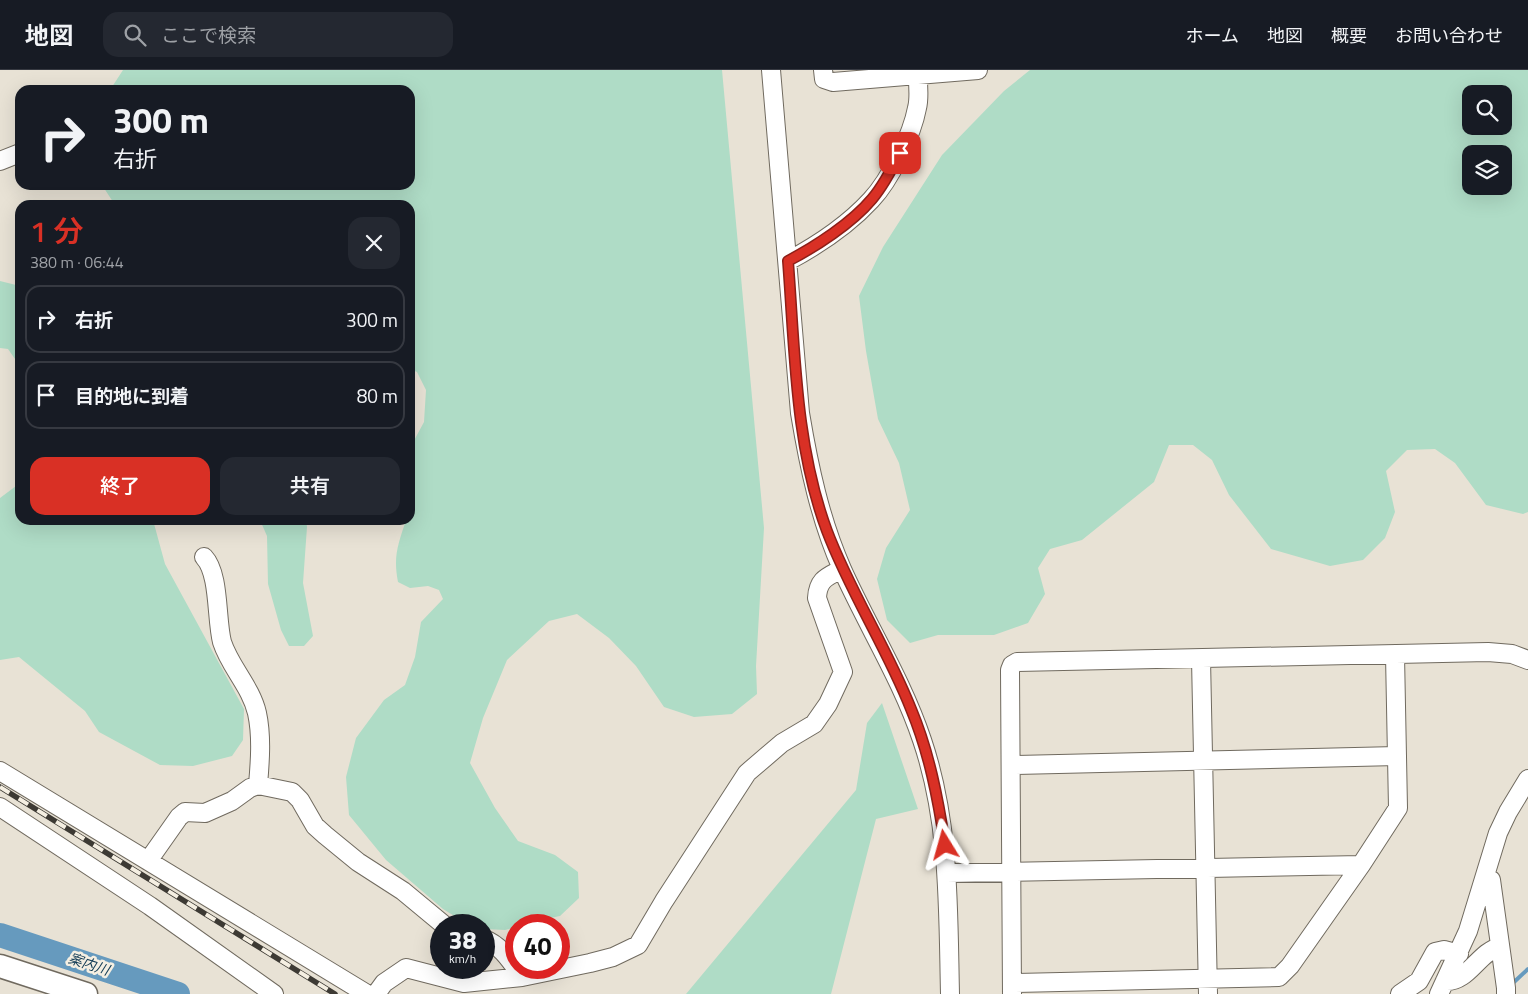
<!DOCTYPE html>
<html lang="ja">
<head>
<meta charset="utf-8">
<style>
	body { margin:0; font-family:"Titillium Web","Noto Sans JP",sans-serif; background:#242831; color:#f1f3f6; height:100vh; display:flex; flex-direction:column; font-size:19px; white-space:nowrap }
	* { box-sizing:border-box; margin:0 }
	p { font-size:16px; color:#9ea1a6 }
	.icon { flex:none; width:28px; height:28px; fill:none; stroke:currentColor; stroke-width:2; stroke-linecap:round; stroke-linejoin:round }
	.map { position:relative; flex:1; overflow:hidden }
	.panel { position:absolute; left:15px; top:130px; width:400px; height:325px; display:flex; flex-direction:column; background:#171b24; border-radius:15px; box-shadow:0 5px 20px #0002 }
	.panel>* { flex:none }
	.guide { position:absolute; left:15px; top:15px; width:400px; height:105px; border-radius:15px; box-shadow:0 5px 20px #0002; background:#171b24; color:#f1f3f6; overflow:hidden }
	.tools { position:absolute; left:1462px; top:15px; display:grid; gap:10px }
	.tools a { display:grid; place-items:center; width:50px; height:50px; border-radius:10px; background:#171b24; box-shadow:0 5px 20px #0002; font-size:25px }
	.speed { position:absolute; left:430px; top:844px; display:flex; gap:10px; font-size:25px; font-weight:700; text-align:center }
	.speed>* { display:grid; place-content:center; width:65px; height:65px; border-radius:50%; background:#171b24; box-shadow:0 5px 20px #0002; line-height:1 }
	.speed small { font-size:12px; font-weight:400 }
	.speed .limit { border:8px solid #d22; background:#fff; color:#111 }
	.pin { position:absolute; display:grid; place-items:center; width:42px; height:42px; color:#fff; margin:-21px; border-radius:10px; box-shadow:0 2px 8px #0006 }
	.me { position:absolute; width:55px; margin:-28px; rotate:352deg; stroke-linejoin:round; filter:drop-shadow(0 0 4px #0008) }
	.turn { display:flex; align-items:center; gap:18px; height:105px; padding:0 15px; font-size:22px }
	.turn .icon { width:65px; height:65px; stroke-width:2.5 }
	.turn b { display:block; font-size:35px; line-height:42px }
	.round { display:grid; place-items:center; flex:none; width:52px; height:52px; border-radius:15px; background:#242831 }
	.head { display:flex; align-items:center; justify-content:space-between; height:85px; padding:0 15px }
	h1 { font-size:30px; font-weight:600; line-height:38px; color:#d93025 }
	.action { display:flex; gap:10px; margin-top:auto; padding:10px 15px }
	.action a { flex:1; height:58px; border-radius:15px; background:#d93025; color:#fff; font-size:20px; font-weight:600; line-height:58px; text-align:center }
	.action a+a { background:#242831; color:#f1f3f6 }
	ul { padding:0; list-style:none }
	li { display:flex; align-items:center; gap:15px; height:68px; margin:0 10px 8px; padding:0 5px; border:2px solid #363941; border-radius:15px }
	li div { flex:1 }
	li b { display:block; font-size:19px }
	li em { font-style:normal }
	header { display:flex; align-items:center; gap:30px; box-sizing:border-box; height:70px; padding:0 25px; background:#171b24; border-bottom:1px solid #363941 }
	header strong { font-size:24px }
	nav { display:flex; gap:28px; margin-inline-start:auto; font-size:18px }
	.search { width:350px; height:45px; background:#242831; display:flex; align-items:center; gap:12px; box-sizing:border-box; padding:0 18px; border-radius:15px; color:#9ea1a6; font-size:19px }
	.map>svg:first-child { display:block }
	.green { fill:#afdcc6; fill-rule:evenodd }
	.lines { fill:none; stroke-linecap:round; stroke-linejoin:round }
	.stream { stroke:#669abe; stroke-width:4 }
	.river { stroke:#669abe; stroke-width:24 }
	.minor-casing { stroke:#706a5f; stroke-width:20 }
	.major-casing { stroke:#706a5f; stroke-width:25 }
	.minor { stroke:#fff; stroke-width:18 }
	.major { stroke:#fff; stroke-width:22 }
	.rail-casing { stroke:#3d3a34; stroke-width:5.5 }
	.rail { stroke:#f5efe2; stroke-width:4; stroke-dasharray:11; stroke-linecap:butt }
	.route-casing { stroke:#8d1f18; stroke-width:12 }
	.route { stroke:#d93025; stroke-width:9 }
	.labels { text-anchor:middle; stroke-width:5; stroke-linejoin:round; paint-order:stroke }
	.water-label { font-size:14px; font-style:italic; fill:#0f3953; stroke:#f5efe2 }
</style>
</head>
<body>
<header>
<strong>地図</strong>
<div class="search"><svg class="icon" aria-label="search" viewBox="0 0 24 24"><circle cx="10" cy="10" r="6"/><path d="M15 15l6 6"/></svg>ここで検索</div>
<nav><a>ホーム</a><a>地図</a><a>概要</a><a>お問い合わせ</a></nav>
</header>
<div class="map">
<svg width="1528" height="924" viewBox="0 0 1528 924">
	<rect width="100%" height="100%" fill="#e8e2d5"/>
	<path class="green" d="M123,0H722L764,458L756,596L757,624L732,644L694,647L664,637L636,596L609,568L577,544L549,551L507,590L483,648L470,693L495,738L518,771L555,785L578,802L579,828L560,846L516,855V857L505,860L484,859V855H469L443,839L386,790L349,745L346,707L356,668L384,630L405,615L415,587L421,552L443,529L439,520L428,516L410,518L398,512C393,486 398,475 406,450H410V378L424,352L426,320L417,302L410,299V135H115L102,115H410V20H110Z
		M1030,0H1528V442L1523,444L1486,435L1455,393L1435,379L1407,380L1386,401L1395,442L1385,468L1363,490L1330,496L1271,479L1229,425L1212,390L1193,375H1169L1154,412L1082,470L1050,479L1038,498L1045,524L1028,553L994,565H938L910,573L887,550L877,509L886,478L910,440L899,393L878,349L866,281L859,226L883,177L942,85L1004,21ZM1471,24H1504V56H1471ZM1471,84H1504V116H1471Z
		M0,211L20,216V296L8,279L0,278Z
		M20,413V450H153L165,494L244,639L243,670L232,686L193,696L160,695L99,662L85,641L19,587L0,590V428Z
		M260,450H306L307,457L303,513L313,566L304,576H289L281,560L268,514L267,466Z
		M882,633L918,739L876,749L831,924H686L856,720L867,653Z"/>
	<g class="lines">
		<path class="stream" d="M1512,915L1513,913L1528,899"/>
		<path class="river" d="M0,865L178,924"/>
		<defs>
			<path id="minor" d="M771,0L800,343C809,397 820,449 842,499C868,557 902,610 922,670C950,752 948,838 950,924
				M823,0L824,9L833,12L978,0
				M0,91L20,83
				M788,191C818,175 848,155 871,130C890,110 912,65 917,38C920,27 918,12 917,0
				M204,487C220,504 216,549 222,572C230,597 251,617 257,643C262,666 260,692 258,715
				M1201,589L1208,924
				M1011,695L1397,686
				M0,701L367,924
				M0,737L150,836L274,924
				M148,791L179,747L185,742L205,743L232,731L250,718L258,715L292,722L300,730L315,756L325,765L358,792L403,821L444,855
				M947,803L1361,795L1398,738L1395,585
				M1485,807L1491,810L1506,918V924
				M484,869C501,875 512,893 522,907
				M1445,911C1468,913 1479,881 1500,877
				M1012,913L1279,907L1290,896L1361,795
				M376,924L384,913L406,898L464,913L522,907L590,893L613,887L638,875L664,831L747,703L782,673L814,654L828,634L843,602L817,528C818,509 827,507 842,499
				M1012,924L1010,600L1012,595L1017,592L1488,582L1512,584L1528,590
				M1400,924L1419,911L1435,882L1444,880L1459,884
				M1439,924L1468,861L1498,763L1508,742L1528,709"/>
			<path id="major" d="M0,896L86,924"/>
		</defs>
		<use href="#minor" class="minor-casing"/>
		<use href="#major" class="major-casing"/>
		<use href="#minor" class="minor"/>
		<use href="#major" class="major"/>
		<defs>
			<path id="rail" d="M0,717L335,924"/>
		</defs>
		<use href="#rail" class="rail-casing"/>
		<use href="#rail" class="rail"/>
	</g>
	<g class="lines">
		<defs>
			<path id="route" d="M900,83C892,99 883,116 872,129C852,153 815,177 788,191C795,281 795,375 827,461C850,522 887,578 911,639C929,682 938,728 945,775"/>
		</defs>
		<use href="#route" class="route-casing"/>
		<use href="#route" class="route"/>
	</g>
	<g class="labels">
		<g class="water-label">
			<text transform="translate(89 894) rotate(18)" y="5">案内川</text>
		</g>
	</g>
</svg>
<div class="tools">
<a><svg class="icon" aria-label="search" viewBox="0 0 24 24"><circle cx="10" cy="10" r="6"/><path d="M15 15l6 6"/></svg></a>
<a><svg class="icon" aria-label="layers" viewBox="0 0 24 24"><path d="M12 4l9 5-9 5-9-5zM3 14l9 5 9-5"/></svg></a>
</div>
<div class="speed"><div>38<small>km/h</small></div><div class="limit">40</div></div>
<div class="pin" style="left:900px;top:83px;background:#d93025"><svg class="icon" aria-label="arrive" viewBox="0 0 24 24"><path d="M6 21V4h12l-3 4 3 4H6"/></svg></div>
<svg class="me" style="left:945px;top:775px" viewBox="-20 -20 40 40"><path d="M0-17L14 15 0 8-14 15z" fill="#d93025" stroke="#fff" stroke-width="4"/></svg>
<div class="guide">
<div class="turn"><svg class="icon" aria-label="right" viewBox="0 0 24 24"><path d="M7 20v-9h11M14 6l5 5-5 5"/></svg><div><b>300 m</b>右折</div></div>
</div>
<section class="panel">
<div class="head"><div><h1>1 分</h1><p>380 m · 06:44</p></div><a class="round"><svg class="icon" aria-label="close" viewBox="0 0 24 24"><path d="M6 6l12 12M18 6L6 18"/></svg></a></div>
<ul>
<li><svg class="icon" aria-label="right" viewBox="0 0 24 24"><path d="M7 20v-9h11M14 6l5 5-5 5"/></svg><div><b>右折</b></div><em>300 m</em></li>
<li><svg class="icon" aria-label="arrive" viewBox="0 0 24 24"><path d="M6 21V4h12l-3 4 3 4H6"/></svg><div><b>目的地に到着</b></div><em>80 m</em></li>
</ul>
<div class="action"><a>終了</a><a>共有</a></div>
</section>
</div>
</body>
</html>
